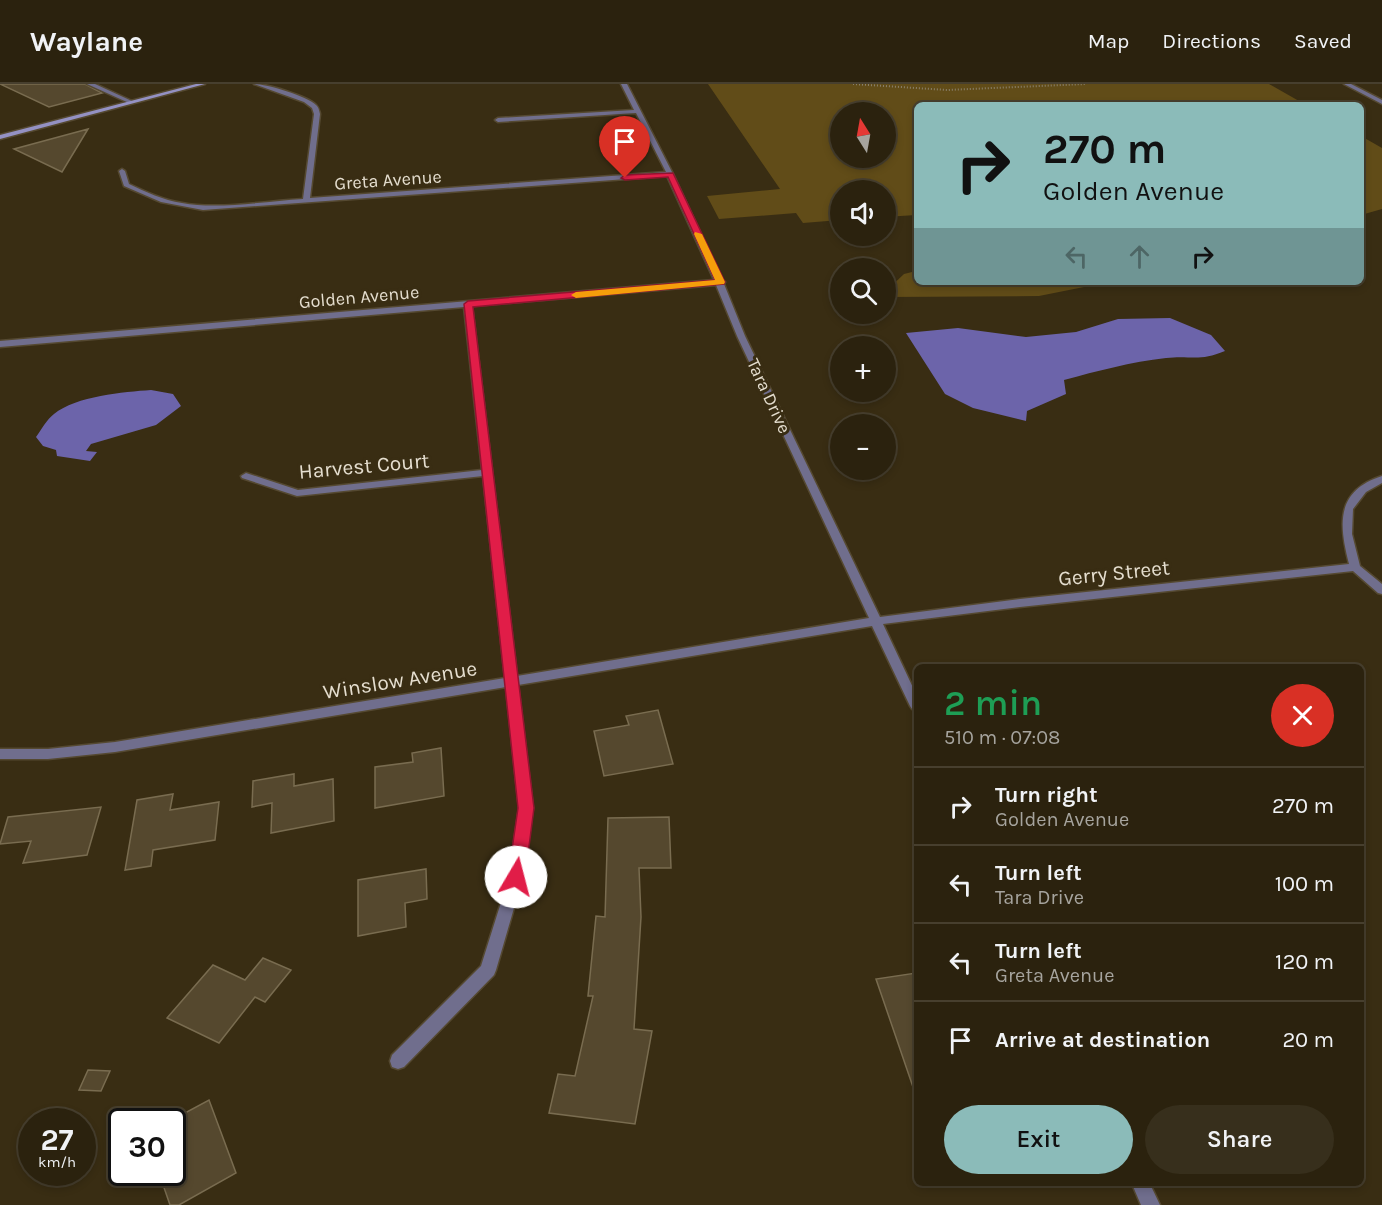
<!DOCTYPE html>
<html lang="en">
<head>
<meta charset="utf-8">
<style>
	body { margin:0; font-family:Karla,sans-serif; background:#372f1c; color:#f1f3f6; height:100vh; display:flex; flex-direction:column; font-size:22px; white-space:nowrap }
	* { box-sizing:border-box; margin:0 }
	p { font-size:20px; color:#a6a49e }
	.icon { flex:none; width:33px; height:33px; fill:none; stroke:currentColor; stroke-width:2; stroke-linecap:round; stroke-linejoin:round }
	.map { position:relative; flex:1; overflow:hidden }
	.details { position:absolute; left:914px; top:580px; width:450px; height:522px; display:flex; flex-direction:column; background:#2b220e; border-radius:9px; box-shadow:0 3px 9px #0003,0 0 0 2px #473f2e }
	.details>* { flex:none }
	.hud { position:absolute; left:914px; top:18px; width:450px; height:183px; border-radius:9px; box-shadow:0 3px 9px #0003,0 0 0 2px #473f2e; background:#8bbbb9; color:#111; overflow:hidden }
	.needle { width:39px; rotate:349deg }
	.buttons { position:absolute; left:830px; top:18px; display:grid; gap:12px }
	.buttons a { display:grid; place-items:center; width:66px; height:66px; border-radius:50%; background:#2b220e; box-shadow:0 3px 9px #0003,0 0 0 2px #473f2e; font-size:30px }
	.speed { position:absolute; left:18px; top:1024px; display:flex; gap:12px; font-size:30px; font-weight:700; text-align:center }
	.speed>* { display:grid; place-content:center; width:78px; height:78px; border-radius:50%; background:#2b220e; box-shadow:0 3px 9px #0003,0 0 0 2px #473f2e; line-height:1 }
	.speed small { font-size:15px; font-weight:400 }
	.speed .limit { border:3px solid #111; border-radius:9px; background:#fff; color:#111 }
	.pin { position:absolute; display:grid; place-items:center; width:51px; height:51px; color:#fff; margin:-62px -26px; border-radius:50% 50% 50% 0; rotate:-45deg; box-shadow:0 0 6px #0007 }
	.pin .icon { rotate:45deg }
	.me { position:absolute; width:66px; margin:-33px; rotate:8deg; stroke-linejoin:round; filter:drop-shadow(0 0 4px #0008) }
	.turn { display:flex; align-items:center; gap:21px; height:126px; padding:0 30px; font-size:27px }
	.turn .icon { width:78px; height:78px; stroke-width:2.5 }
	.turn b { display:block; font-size:42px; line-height:51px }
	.lanes { display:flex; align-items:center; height:57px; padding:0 30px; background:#0003; justify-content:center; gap:30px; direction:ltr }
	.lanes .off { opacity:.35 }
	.round { display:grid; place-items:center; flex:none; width:63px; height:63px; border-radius:32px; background:#372f1c }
	.head { display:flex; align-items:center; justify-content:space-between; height:102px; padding:0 30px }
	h1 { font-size:36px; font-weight:600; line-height:45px; color:#1e9e55 }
	.action { display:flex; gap:12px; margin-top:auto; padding:12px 30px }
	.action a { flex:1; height:69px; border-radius:36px; background:#8bbbb9; color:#111; font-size:24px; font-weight:600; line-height:69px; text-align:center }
	.action a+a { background:#372f1c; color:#f1f3f6 }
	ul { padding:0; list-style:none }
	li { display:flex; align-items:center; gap:18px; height:78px; padding:0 30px; border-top:2px solid #473f2e }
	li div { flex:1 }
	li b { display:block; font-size:22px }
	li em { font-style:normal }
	header { display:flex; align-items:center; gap:36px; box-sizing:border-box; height:84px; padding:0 30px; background:#2b220e; border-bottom:2px solid #473f2e }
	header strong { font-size:28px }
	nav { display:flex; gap:33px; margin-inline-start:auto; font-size:21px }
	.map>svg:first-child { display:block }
	.green { fill:#614c18; fill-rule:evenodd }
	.water { fill:#6c64aa }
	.building { fill:#55482e; stroke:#796c50; stroke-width:1.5 }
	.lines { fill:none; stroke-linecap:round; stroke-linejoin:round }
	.street-casing { stroke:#554931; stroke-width:3 }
	.secondary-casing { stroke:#554931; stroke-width:3 }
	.path { stroke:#8b816c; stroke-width:2; stroke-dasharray:1 2; stroke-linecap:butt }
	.street { fill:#706e8d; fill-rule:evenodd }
	.secondary { fill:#9491c3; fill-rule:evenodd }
	.route { fill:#e11d48; stroke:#92132f; stroke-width:1.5 }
	.slow { fill:#f59e0b }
	.labels { text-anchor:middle; stroke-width:6; stroke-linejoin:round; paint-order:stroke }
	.far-street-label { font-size:18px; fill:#e5decf; stroke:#392d13 }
	.street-label { font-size:21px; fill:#e5decf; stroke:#392d13 }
</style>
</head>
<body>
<header>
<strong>Waylane</strong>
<nav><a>Map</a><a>Directions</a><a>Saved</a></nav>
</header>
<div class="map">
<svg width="1382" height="1121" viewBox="0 0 1382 1121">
	<rect width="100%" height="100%" fill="#392d13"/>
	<path class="green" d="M708,0H1269L1306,21H916V131L885,133V106H840V136L803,139L796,129L719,135L707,112L780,105ZM840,28H885V74H840Z
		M1361,52L1382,64V125L1361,131Z
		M916,187V198H1109L1039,212L885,213V208L904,190Z"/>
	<path class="water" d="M1170,234L1211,251L1225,267C1199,278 1191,271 1166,274C1131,278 1097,287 1064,296L1066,310L1027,327L1026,337L973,324L945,310L906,249L958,244L1026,253L1076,248L1118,235Z
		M151,306L173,310L181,322L156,341L91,360L86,367L97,368L90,377L57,372L56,366L43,362L36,353C41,346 47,335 54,330C76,312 124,308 151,306Z"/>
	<path class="building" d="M0,0H85L102,9L49,23Z
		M88,45L62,88L14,65Z
		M658,626L673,680L604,692L594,647L629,641L626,632Z
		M441,664L444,712L375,724V683L413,678L412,669Z
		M294,690V702L333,695L334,737L271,749L272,719L252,723L253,697Z
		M173,710L170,726L219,718L215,756L153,766L151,782L125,786L137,716Z
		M101,723L87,771L23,779L31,757L0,760L8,733Z
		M669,733L671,784H639L641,833L634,945L652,947L635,1040L549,1029L558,990L575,992L593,912H588L596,832L605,833L608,734Z
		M426,785L427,815L405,819L406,843L358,852V796Z
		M263,874L291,886L265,918L255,913L219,959L167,934L213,881L245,896Z
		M916,889V1002L913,1003L876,895Z
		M88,986L110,987L101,1007L79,1006Z
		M209,1016L236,1089L179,1121H170L159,1089H172V1036Z"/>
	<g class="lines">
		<defs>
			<path id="street" d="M87,0H95L134,18L129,19Z
				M254,0C267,0 307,12 316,21C319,24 319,26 320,30L310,114L666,88L636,29L498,38L495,36L498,34L634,26L621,0H627L673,90L722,196L725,198L724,200L745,252L880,533L1020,515L1349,480C1339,441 1335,407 1382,392V399L1366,408L1353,425L1352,450L1360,482L1382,500V510L1378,509L1353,487L1020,523L883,540L916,610V627L912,625L910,622L872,542L518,601L533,724L523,793L496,886L494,891L404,983L398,985L392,983L390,977L392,971L481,882L509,793L519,724L506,603L115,668L48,675H0V665H48L115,658L505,594L483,392L297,412L242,394L241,392L246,389L298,406L482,386L464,223L0,263V257L714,196L667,92L203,126L161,118L124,102L119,87L122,85L125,87L129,100C146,108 163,116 182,119C218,126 266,117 303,115L314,30L312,24L304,18ZM716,201L737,252L869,534L517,592L472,222Z
				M1344,0H1351L1382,16V20Z
				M1132,1100H1150L1160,1121H1141Z"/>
			<path id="secondary" d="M196,0H205L0,55V51Z"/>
		</defs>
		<use href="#street" class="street-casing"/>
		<use href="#secondary" class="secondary-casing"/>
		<path class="path" d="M853,0L947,6L1086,0"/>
		<use href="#street" class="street"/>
		<use href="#secondary" class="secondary"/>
	</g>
	<path class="route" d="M673,89L725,198L724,200L473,223L534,724L525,793L522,798L516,800L510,798L508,793L518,724L464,220L468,217L715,196L668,93L625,96L621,94L625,91Z"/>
	<path class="slow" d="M695,148L702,150L725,198L724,200L576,214L571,211L576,208L715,196L694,150Z"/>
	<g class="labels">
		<g class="far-street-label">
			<text transform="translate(388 96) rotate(-4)" y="6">Greta Avenue</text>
			<text transform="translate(359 213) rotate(-5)" y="6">Golden Avenue</text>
			<text transform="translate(769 312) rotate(65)" y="6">Tara Drive</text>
		</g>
		<g class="street-label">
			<text transform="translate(364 382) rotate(-5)" y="7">Harvest Court</text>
			<text transform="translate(1114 489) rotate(-6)" y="7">Gerry Street</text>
			<text transform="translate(400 596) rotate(-9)" y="7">Winslow Avenue</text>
		</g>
	</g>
</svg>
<div class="buttons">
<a><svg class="needle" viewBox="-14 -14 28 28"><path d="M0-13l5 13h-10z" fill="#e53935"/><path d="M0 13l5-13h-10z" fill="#a6a49e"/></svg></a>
<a><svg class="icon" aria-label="sound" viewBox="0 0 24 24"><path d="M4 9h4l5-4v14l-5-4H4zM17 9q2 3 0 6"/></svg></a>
<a><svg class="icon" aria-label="search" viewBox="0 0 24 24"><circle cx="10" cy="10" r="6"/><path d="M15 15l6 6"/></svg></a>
<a>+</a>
<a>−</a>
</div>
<div class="speed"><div>27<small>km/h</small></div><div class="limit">30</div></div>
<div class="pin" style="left:625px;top:94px;background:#d93025"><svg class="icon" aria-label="arrive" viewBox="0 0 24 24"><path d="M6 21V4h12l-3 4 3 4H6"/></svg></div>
<svg class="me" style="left:516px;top:793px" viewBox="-20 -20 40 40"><circle r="19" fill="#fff"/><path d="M0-13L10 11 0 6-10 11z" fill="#e11d48"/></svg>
<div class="hud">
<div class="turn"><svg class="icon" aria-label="right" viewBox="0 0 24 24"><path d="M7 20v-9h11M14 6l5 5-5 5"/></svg><div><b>270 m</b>Golden Avenue</div></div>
<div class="lanes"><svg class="icon off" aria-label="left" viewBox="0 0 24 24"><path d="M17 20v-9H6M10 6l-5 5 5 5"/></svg><svg class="icon off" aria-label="ahead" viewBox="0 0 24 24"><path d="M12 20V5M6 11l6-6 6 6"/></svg><svg class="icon" aria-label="right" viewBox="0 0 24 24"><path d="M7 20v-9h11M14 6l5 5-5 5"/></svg></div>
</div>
<section class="details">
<div class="head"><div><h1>2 min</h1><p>510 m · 07:08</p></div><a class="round" style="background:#d93025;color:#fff"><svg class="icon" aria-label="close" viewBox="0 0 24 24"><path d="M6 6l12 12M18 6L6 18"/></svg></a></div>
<ul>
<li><svg class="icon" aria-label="right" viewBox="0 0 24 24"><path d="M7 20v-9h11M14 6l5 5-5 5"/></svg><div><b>Turn right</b><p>Golden Avenue</p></div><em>270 m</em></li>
<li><svg class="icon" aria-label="left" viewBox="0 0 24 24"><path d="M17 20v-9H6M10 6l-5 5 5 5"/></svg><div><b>Turn left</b><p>Tara Drive</p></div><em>100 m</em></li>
<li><svg class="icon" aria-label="left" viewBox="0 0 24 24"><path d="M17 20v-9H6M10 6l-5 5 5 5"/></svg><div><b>Turn left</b><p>Greta Avenue</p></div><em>120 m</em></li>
<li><svg class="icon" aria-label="arrive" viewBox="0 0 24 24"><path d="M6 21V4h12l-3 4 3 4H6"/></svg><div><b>Arrive at destination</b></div><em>20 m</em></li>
</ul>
<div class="action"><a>Exit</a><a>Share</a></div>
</section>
</div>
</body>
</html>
